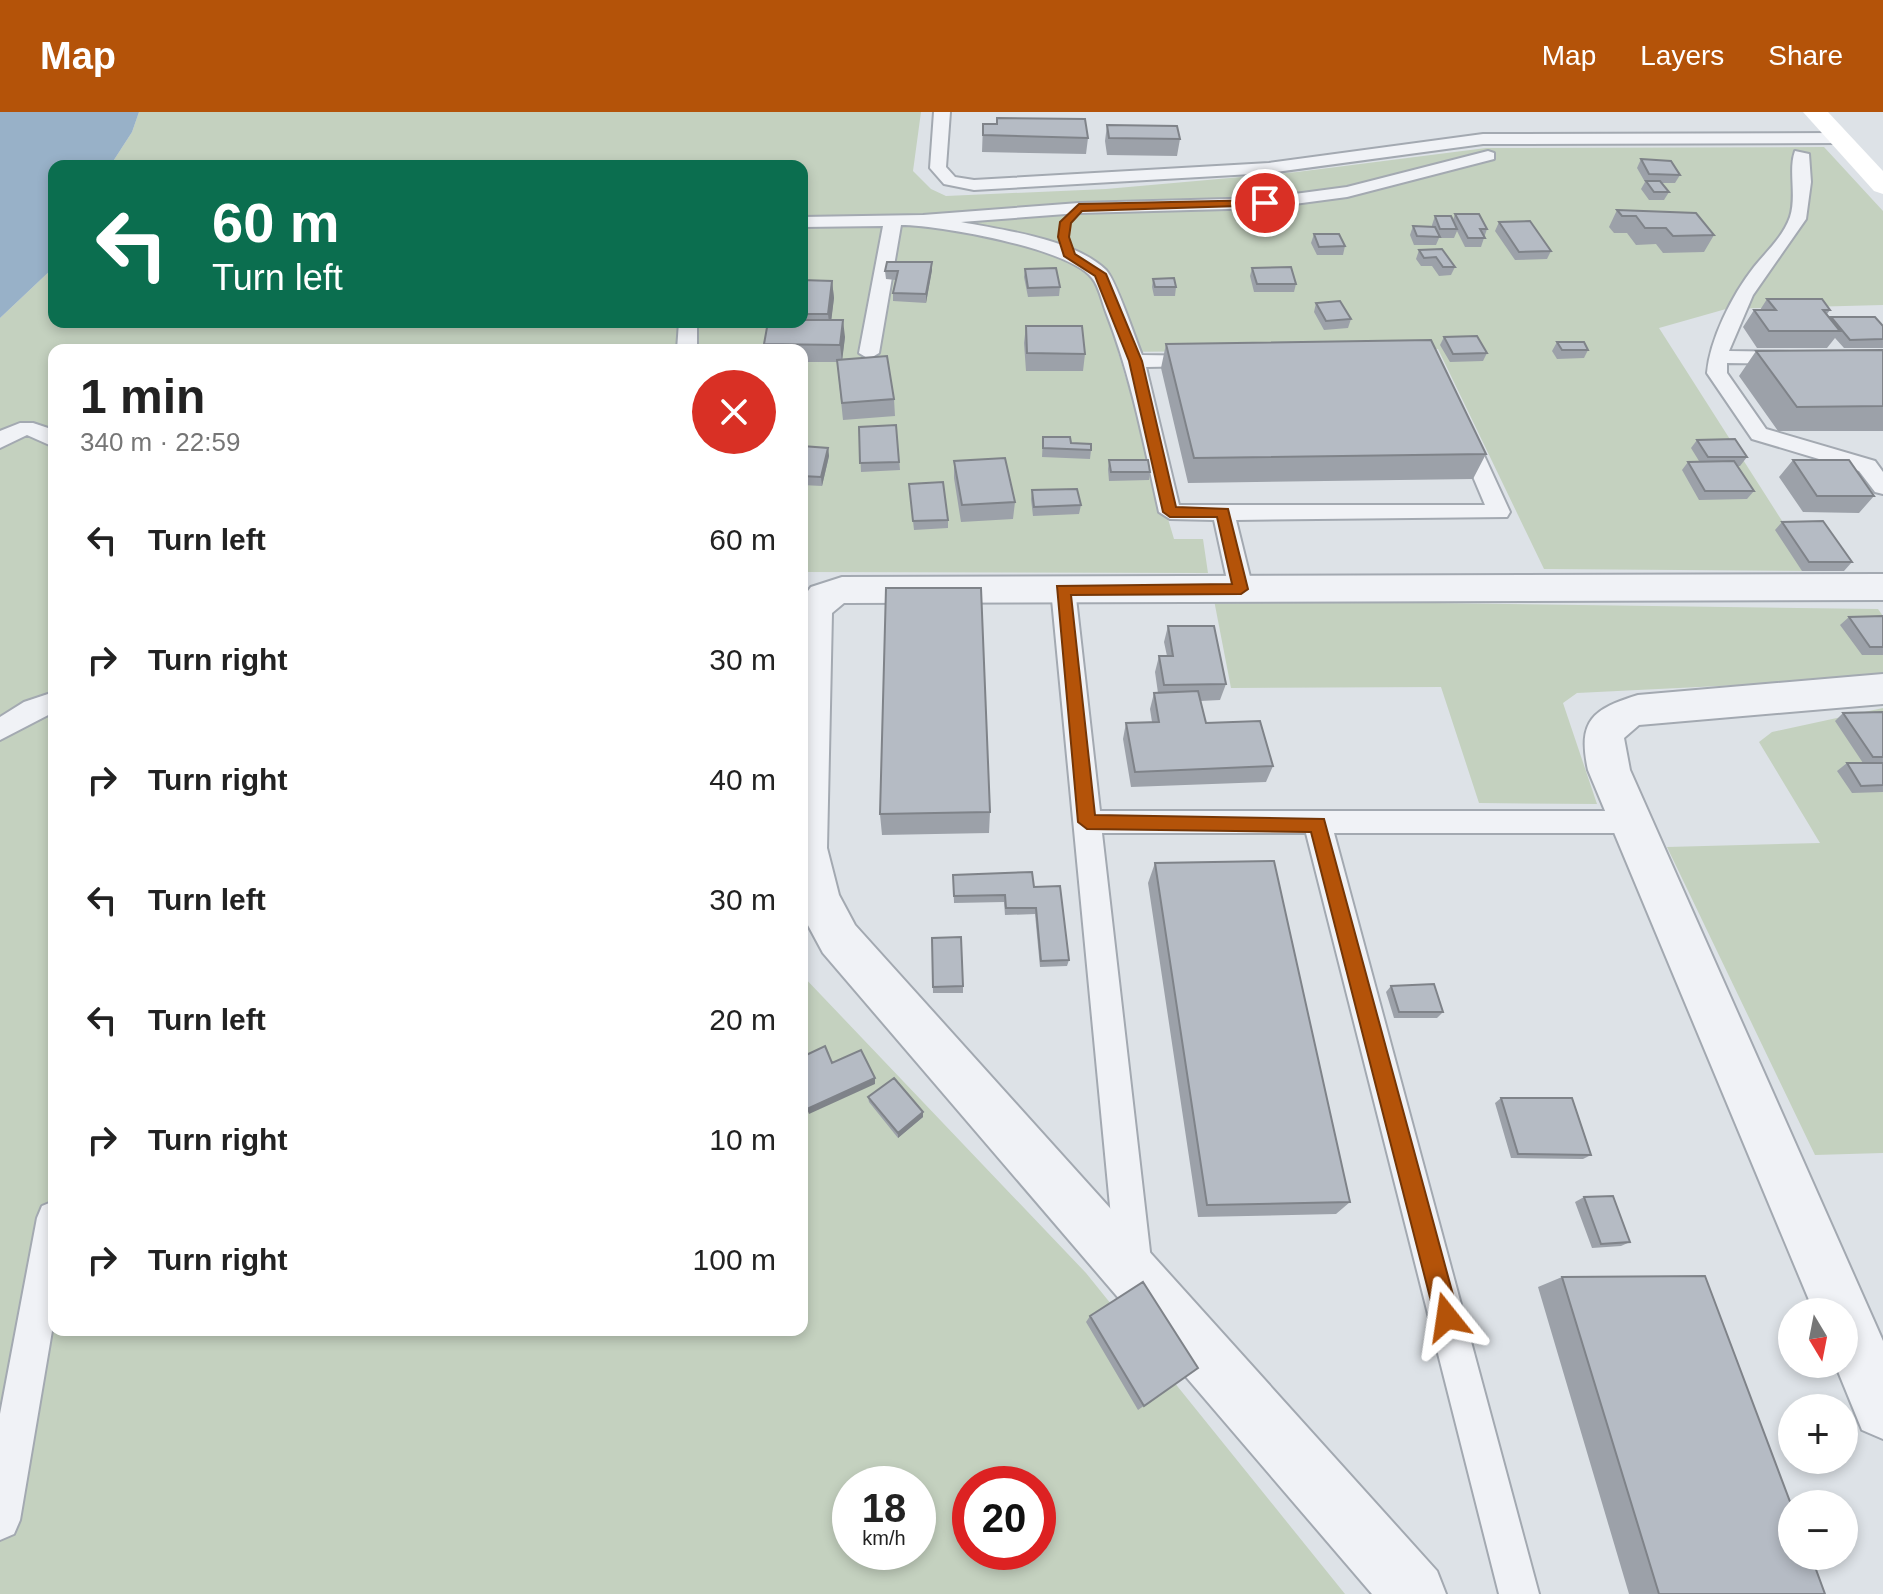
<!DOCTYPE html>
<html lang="en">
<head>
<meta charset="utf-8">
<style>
	body { margin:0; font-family:Arial,sans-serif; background:#f2f2f2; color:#222; height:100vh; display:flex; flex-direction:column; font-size:30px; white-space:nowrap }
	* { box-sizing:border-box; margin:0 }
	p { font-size:26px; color:#767676 }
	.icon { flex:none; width:44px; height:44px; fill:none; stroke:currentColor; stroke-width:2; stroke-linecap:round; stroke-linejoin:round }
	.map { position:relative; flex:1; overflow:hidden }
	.details { position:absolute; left:48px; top:232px; width:760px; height:992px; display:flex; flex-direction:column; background:#fff; border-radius:16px; box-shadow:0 4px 12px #0003 }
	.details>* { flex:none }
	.top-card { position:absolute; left:48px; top:48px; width:760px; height:168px; border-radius:16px; box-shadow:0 4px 12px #0003; background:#0b6e4f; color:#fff; overflow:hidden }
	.needle { width:52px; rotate:170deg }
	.fabs { position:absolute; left:1778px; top:1186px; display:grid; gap:16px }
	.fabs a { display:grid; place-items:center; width:80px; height:80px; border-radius:50%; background:#fff; box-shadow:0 4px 12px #0003; font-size:40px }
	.speed { position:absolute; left:832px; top:1354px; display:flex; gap:16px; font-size:40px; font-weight:700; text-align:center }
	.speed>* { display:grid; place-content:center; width:104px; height:104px; border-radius:50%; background:#fff; box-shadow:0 4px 12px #0003; line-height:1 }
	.speed small { font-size:20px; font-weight:400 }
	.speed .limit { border:12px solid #d22; background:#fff; color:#111 }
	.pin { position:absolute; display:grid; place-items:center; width:68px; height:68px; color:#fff; margin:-34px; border:4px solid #fff; border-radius:50%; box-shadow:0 2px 8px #0007 }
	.me { position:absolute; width:88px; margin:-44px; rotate:345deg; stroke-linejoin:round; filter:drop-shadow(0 0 6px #0008) }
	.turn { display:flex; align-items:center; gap:28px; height:168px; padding:0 32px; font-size:36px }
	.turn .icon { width:104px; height:104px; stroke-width:2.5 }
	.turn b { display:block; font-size:56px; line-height:68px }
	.round { display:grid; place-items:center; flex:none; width:84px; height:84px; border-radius:42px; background:#f2f2f2 }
	.headline { display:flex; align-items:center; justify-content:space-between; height:136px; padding:0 32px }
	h1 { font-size:48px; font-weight:600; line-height:60px }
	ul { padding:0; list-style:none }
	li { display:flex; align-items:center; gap:24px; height:120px; padding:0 32px }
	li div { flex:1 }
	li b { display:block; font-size:30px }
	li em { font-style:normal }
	header { display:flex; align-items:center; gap:48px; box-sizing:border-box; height:112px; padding:0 40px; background:#b45309; color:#fff }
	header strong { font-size:38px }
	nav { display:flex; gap:44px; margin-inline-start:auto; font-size:28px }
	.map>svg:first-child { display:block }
	.green { fill:#c4d1bf; fill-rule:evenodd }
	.water { fill:#98b1c8 }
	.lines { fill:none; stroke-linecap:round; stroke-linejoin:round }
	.service-casing { stroke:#a3a9b1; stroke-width:4 }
	.minor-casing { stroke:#a3a9b1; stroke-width:4 }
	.service { fill:#f0f2f6; fill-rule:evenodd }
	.minor { fill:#f0f2f6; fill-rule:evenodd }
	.secondary { fill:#fff; fill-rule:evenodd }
	.wall { fill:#9ca1a9 }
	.shaded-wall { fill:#7f8389 }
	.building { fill:#b5bbc4; stroke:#7f8389; stroke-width:2 }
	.route { fill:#b45309; stroke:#753606; stroke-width:2 }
</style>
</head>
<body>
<header>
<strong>Map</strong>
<nav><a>Map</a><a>Layers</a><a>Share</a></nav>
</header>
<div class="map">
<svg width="1883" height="1482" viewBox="0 0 1883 1482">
	<rect width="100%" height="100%" fill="#dde2e7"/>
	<path class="green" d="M139,0H921L913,59L931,77L946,84L1106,77L1297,60L1486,36L1824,35L1883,99V193L1726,197L1659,216L1814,459L1544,457L1438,237L1118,240L1174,427H1203L1208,461L802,460V238H54V1218H802V863L1086,1161L1345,1482H0V206L54,155V210H802V54H110L132,20ZM850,1372H918V1440H850ZM970,1372H1038V1440H970Z
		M1214,488L1878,497L1883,504V566L1577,581L1563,591L1597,692L1479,691L1441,575L1231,576Z
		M1883,596V1041L1815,1043L1667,735L1820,731L1759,630L1772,620Z"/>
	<path class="water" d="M0,0H139L132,20L110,54H54V155L0,206Z"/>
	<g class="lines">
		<defs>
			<path id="service" d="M934,0H950L946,55L955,65L974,68L1269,51L1483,22L1839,21L1847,26L1839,31L1483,32L1269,61L974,78L944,72L930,56Z
				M1488,39L1494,41V47L1347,85L1265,96L1079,101L961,110C1003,118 1074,127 1106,158C1116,168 1135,226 1142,243L1207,244L1210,248L1200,254L1146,255L1179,393H1485L1455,322L1458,317H1472L1510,400L1507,405L1236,408L1253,477L1241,485L1229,477L1214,408L1170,407L1159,400C1144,332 1131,264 1106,200C1102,190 1099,174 1092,166C1069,136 938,113 901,113L879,241L869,247L859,241L883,114L802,115V105L923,103L1079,91L1265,86L1347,75Z
				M1795,39L1809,42L1811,70L1806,107L1753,183L1729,239L1790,240L1800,246L1790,252L1727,251V261L1766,317L1875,349L1883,360V382L1875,380L1859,359L1752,327L1707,261C1710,227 1732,183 1754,155C1766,140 1783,125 1790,105C1797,84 1788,58 1795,39Z
				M679,210H697V238H677Z
				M33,311L54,318V335L27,323L0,336V319L20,311Z
				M1063,469L1075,477L1100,699H1632L1642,702L1646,710L1642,718L1632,721H1334L1539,1482H1499L1306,721H1102L1152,1157L1146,1169L1134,1175L1122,1169L1116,1157L1051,477Z
				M54,580V600L0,628V605L24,590Z
				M54,1089V1207L20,1408L14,1422L0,1428V1302L37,1106L42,1094Z"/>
			<path id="minor" d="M1883,462V488L844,491L832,501L827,736L839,783L855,813L1437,1459L1446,1482H1372L823,841L802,802V487L811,475L842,465Z
				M1883,562V592L1639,613L1624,626L1630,658L1883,1229V1327L1862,1318L1835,1252H1844V1200H1814L1588,658C1577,608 1593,597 1638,583Z"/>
		</defs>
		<use href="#service" class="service-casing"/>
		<use href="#minor" class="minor-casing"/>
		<use href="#service" class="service"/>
		<use href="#minor" class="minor"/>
		<path class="secondary" d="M1803,0H1828L1883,59V82L1874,79Z"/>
	</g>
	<path class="wall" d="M983,12L1088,26L1086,42L982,40Z
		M1107,13L1180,27L1177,44L1107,43L1105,29Z
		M1641,47L1680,63L1675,71H1662L1669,80L1664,88H1649L1641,77L1645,70L1637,56Z
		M1617,98L1714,123L1704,140L1663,141L1656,132L1636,133L1627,121H1614L1609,115Z
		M1455,102L1487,117L1481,135H1465L1457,119L1454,126H1439L1436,133H1414L1410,123L1413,114L1432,115V113L1435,104L1453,108Z
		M1499,110L1551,139L1547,147L1515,148L1495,119Z
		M1314,122L1345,134L1343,143H1317L1311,131Z
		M1419,138L1455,155L1451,163L1439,164L1432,154H1421L1416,147Z
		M932,150V158L926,191L893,189V181L896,168L886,167L885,159Z
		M1252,156L1296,172L1294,180H1254L1250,164Z
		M1025,157L1060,175L1059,184L1028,185L1024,165Z
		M1153,167L1176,175L1175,184H1154L1152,175Z
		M802,168L832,169L834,186L831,208L845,225L842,247L894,287L895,304L843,308L837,250H802V238H765L764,232L802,210Z
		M1767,187L1830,198L1827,202L1830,207L1831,205L1883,214V236H1844L1835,226L1827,236H1757L1743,215L1754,198H1760Z
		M1316,191L1351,207L1348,216L1324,218L1314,200Z
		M1026,214L1085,242L1083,259H1026L1024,231Z
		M1444,225L1487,241L1483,249L1450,250L1440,233Z
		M1557,230L1588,238L1584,246L1557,247L1552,239Z
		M1166,232L1486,342L1473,367L1188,371L1161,256Z
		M1883,238V319H1778L1739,264L1756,239Z
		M896,313L900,358L861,360L859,315Z
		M1043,325L1091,338L1090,347L1042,345Z
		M1697,328L1747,345L1740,354H1737L1754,379L1747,387L1699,388L1682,358L1688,350L1699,349L1691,336Z
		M802,334L828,336L829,344L822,374L802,373Z
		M1109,348L1150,360L1149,368L1109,369L1108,357Z
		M1793,348L1874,384L1859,401L1803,400L1779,365Z
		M954,349L1015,390L1013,407L961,410L954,366Z
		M909,372L948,408V416L914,418Z
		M1032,378L1081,393L1079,402L1033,404L1031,387Z
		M1782,410L1852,450L1844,459H1802L1775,418Z
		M1883,504V543H1862L1840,513L1849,505Z
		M1168,514L1226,572L1220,588L1200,589L1206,611L1273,654L1266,670L1131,675L1123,627L1126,611L1152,610L1150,597L1154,581H1158L1155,560L1159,544H1167L1164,530Z
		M1883,600V680L1852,681L1837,659L1847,651H1863L1835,609L1843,601Z
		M990,700L989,721L882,723L880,702Z
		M1155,751L1350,1090L1336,1102L1198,1105L1148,771Z
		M953,763L1034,775L1069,848L1067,854L1040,855L1035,802L1005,803L1004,790L954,791Z
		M932,826L963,874V881H933Z
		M1391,874L1443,900L1437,906H1394L1386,880Z
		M868,985L923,1005L898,1026L869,990Z
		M1501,986L1591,1043L1583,1047L1511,1046L1495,991Z
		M1584,1085L1630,1130L1621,1134L1592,1136L1575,1090Z
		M1562,1165L1825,1482H1629L1538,1175Z
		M1090,1204L1198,1256L1138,1298L1086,1210Z"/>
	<path class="shaded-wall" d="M932,150V158L926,191V182Z
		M832,169L834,186L830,219L828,202Z
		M843,208L845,225L842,250L840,233Z
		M828,336L829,344L822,374L821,365Z
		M875,966V972L809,1002L807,997Z
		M923,1000V1005L898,1026V1021Z"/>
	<path class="building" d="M997,6L1085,7L1088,26L983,23V12H997Z
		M1107,13L1177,14L1180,27L1109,26Z
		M1641,47L1671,49L1680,63L1649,62Z
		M1646,69H1660L1669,80H1654Z
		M1617,98L1696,101L1714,123L1673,124L1666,116H1645L1636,104H1622Z
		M1455,102H1479L1487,117H1480L1485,126H1468Z
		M1435,104H1451L1457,117H1440Z
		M1530,109L1551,139L1519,140L1499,110Z
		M1413,114L1435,115L1440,125L1417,124Z
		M1314,122H1339L1345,134L1319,135Z
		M1442,137L1455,155H1443L1436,145L1424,146L1419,138Z
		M887,150H932L926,182L893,181L898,159H885Z
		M1291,155L1296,172H1257L1252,156Z
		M1056,156L1060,175L1028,176L1025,157Z
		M1174,166L1176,175H1155L1153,167Z
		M802,168L832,169L828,202H802Z
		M1767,187H1822L1830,198H1823L1840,219H1769L1754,198H1776Z
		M1340,189L1351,207L1326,209L1316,191Z
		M1831,205H1875L1883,214V227L1850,228Z
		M802,208H843L840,233L764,232L768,210H802Z
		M1026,214H1082L1085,242L1027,241Z
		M1477,224L1487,241L1453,242L1444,225Z
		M1431,228L1486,342L1194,346L1166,232Z
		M1557,230H1584L1588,238H1562Z
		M1883,238V294L1797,295L1756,239Z
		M887,244L894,287L842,291L837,248Z
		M896,313L899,350L860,351L859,315Z
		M1043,325H1070L1071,331L1091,332V338L1043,336Z
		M1735,327L1747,345H1708L1697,328Z
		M802,334L828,336L821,365L802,364Z
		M1005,346L1015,390L962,393L954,349Z
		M1109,348H1148L1150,360H1111Z
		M1793,348H1849L1874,384H1817Z
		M1734,349L1754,379H1705L1688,350Z
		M943,370L948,408L913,409L909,372Z
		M1077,377L1081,393L1034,395L1032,378Z
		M1823,409L1852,450H1809L1782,410Z
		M886,476H981L990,700L880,702Z
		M1883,504V535H1870L1849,505Z
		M1168,514H1214L1226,572L1164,573L1159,544H1173Z
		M1198,579L1206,611L1260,609L1273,654L1135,660L1126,611L1159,610L1154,581Z
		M1883,600V645H1873L1843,601Z
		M1847,651H1883V673L1861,674Z
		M1274,749L1350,1090L1207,1093L1155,751Z
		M1032,760L1034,775L1060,774L1069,848L1041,849L1036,796H1006L1005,783L954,784L953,763Z
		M961,825L963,874L933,875L932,826Z
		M1434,872L1443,900H1399L1391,874Z
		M825,934L832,951L861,938L875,966L807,997L802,985V945Z
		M894,966L923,1000L898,1021L868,985Z
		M1501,986H1572L1591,1043L1518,1042Z
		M1613,1084L1630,1130L1601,1132L1584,1085Z
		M1705,1164L1792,1395V1444H1811L1825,1482H1659L1562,1165Z
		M1143,1170L1198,1256L1144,1294L1090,1204Z"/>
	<path class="route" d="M1265,88L1269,93L1082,99L1071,111L1069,125L1075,142L1106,162L1142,249L1176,395L1228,397L1248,477L1241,482L1071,483L1095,703L1324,707L1459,1205L1455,1213L1447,1217L1439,1213L1435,1205L1311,720L1087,717L1078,710L1057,474L1232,472L1217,405H1170L1163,400L1129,249L1095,164L1064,144L1058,125L1060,110L1079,92Z"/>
</svg>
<div class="fabs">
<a><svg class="needle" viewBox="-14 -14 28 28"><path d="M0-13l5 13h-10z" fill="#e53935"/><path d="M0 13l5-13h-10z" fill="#767676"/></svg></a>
<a>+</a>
<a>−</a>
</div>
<div class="speed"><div>18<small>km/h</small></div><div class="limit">20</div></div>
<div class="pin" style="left:1265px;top:91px;background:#d93025"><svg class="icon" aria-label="arrive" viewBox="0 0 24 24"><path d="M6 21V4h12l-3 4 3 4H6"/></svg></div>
<svg class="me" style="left:1447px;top:1205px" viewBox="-20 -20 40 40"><path d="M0-17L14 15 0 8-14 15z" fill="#b45309" stroke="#fff" stroke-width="4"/></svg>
<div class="top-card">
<div class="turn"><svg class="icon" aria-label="left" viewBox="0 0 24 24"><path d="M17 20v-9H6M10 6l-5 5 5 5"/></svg><div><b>60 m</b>Turn left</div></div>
</div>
<section class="details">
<div class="headline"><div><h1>1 min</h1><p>340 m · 22:59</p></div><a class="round" style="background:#d93025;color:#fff"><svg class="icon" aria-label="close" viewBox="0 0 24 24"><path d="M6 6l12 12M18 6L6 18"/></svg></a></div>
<ul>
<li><svg class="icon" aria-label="left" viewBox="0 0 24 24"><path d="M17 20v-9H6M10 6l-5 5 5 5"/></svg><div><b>Turn left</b></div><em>60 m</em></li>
<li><svg class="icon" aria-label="right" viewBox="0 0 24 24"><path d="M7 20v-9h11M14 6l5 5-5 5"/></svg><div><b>Turn right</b></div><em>30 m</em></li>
<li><svg class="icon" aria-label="right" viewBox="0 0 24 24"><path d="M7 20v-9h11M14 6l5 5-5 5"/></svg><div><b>Turn right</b></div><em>40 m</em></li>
<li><svg class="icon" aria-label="left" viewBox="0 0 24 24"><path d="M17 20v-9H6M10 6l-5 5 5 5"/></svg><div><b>Turn left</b></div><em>30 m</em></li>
<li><svg class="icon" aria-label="left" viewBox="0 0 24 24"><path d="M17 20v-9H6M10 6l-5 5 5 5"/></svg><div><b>Turn left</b></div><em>20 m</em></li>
<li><svg class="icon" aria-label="right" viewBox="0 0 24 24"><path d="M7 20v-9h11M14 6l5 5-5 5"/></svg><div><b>Turn right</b></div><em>10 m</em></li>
<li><svg class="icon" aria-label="right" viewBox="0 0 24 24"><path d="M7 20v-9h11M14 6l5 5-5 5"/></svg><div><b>Turn right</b></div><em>100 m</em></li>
</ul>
</section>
</div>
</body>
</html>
